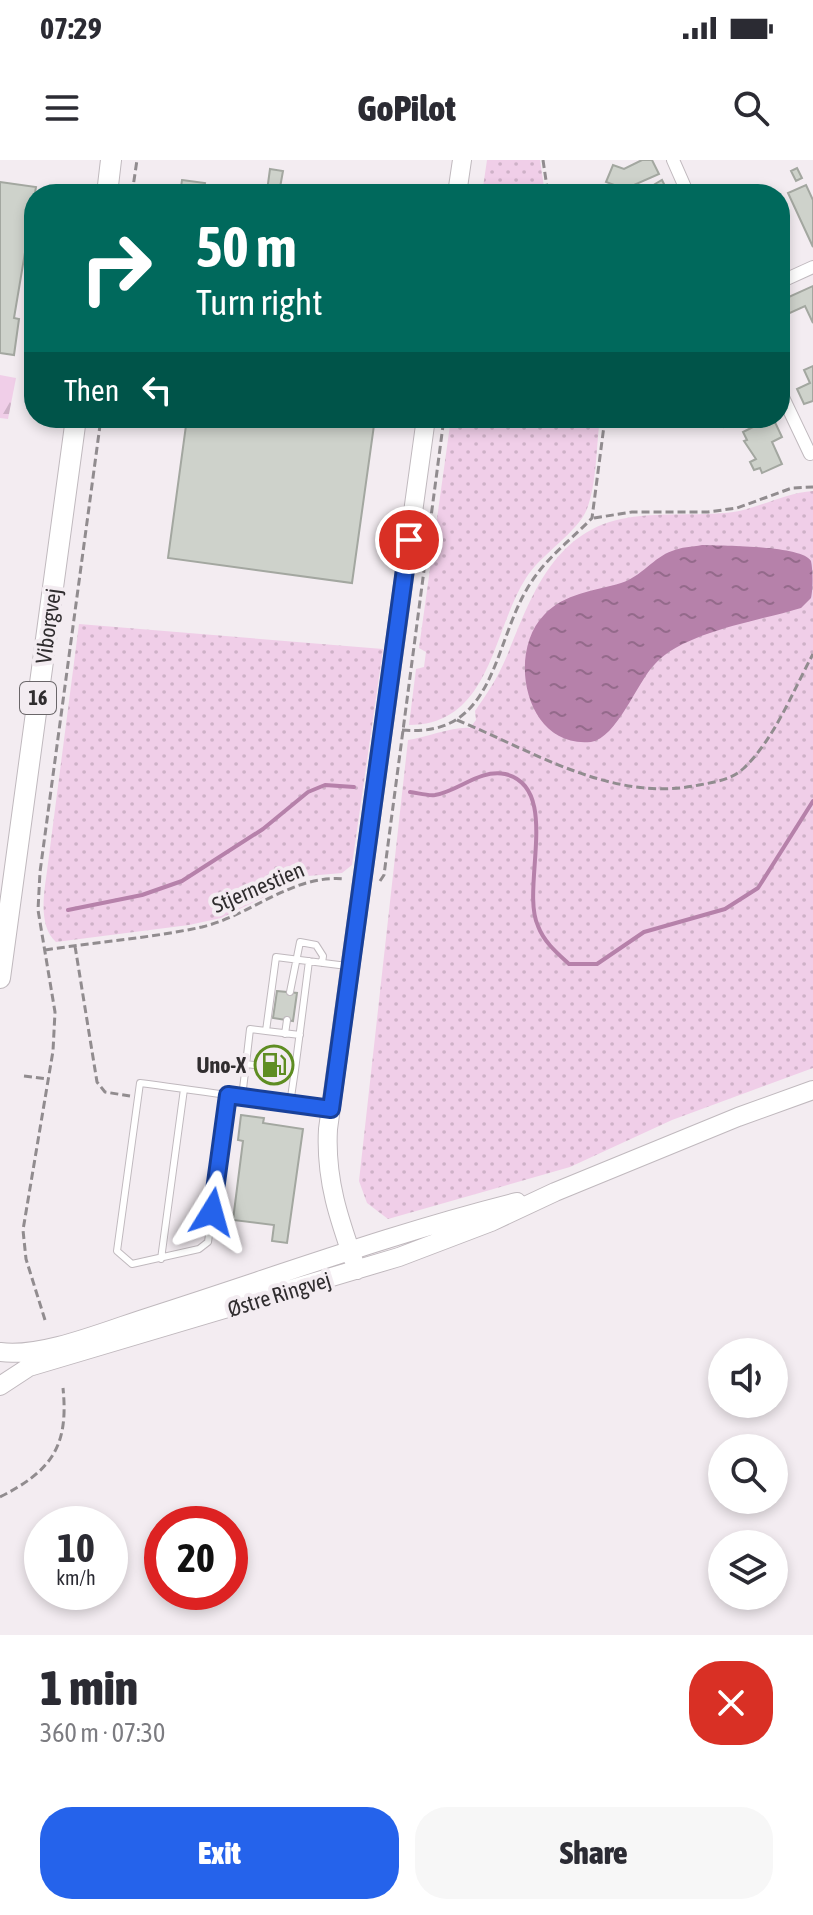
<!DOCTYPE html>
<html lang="en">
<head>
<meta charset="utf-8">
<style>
	body { margin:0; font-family:"Asap Condensed",sans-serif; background:#f7f7f7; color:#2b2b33; height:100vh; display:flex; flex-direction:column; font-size:30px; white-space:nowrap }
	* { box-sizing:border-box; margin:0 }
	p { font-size:26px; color:#7c7c81 }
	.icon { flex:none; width:44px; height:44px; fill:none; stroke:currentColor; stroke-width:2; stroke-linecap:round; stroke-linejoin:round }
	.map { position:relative; height:1475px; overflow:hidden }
	.side { display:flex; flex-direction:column; background:#fff; flex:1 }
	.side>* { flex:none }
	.banner { position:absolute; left:24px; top:24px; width:766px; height:244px; border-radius:32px; box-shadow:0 4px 12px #0003; background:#00695c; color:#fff; overflow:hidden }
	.controls { position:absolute; left:708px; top:1178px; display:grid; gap:16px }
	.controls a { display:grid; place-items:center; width:80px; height:80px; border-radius:50%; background:#fff; box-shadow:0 4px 12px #0003; font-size:40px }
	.speed { position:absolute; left:24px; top:1346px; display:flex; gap:16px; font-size:40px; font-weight:700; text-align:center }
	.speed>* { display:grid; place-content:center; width:104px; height:104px; border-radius:50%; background:#fff; box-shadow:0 4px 12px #0003; line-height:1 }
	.speed small { font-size:20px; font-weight:400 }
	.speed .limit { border:12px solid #d22; background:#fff; color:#111 }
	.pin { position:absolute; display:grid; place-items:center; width:68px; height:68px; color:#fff; margin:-34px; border:4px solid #fff; border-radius:50%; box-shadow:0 2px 8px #0007 }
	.me { position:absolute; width:88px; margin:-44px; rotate:8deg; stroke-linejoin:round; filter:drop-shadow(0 0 6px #0008) }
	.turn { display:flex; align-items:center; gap:28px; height:168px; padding:0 40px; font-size:36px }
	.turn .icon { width:104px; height:104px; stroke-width:2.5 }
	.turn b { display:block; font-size:56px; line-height:68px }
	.then { display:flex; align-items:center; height:76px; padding:0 40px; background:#0003; gap:16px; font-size:30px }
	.round { display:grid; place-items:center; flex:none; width:84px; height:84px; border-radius:32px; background:#f7f7f7 }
	.head { display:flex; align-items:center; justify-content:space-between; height:136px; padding:0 40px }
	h1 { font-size:48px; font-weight:800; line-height:60px }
	.action { display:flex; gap:16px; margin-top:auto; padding:16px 40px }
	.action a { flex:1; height:92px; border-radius:32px; background:#2563eb; color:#fff; font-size:32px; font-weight:800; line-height:92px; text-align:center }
	.action a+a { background:#f7f7f7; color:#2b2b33 }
	.status { display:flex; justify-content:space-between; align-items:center; height:56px; padding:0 40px; background:#fff; direction:ltr }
	.status svg { height:22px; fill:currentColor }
	header { display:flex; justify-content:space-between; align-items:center; height:104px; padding:0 40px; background:#fff; font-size:36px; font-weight:800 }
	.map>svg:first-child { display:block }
	.grass { fill:url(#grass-dots) }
	.forest { fill:url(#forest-firs) }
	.water { fill:url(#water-ripples) }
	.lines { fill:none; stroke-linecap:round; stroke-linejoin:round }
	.stream { stroke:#b681aa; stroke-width:4 }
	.building { fill:#ced2cb; stroke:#a3a7a0; stroke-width:2 }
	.lane-casing { stroke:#c0b9be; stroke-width:8 }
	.street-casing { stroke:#c0b9be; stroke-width:14 }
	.secondary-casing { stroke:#c0b9be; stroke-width:20 }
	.primary-casing { stroke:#c0b9be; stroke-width:22 }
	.path { stroke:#918c8f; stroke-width:3; stroke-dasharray:8 4; stroke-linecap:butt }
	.lane { stroke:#fff; stroke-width:6 }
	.street { stroke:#fff; stroke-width:12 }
	.secondary { stroke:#fff; stroke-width:18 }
	.primary { stroke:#fff; stroke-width:20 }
	.route-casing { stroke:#184099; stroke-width:20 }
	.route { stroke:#2563eb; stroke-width:14 }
	.labels { text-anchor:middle; stroke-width:8; stroke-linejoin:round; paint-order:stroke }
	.shield { fill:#f3ecf1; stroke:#6a6669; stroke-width:2 }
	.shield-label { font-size:20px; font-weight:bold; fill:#302d2f }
	.street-label { font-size:22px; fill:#302d2f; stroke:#f3ecf1 }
	.poi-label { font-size:22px; font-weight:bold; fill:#302d2f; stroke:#f3ecf1; text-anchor:end }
</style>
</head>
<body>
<div class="status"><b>07:29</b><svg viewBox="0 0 49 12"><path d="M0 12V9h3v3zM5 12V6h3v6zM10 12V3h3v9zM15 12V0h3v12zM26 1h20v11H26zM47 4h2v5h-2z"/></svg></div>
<header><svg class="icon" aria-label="menu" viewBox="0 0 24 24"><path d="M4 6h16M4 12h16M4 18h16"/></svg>GoPilot<svg class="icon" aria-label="search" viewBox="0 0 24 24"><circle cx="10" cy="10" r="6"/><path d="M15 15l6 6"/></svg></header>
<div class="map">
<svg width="813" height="1475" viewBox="0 0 813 1475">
	<defs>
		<pattern id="grass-dots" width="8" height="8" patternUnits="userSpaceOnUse" patternTransform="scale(2)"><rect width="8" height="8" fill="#f0cee8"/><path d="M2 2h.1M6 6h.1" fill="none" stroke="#ceb1c7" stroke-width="1.8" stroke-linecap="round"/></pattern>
		<pattern id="forest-firs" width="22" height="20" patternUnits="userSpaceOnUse" patternTransform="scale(2)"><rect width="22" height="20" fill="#f0cee8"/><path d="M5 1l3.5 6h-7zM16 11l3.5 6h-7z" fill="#ceb1c7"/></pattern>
		<pattern id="water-ripples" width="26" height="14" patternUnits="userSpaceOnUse" patternTransform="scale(2)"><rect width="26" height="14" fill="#b681aa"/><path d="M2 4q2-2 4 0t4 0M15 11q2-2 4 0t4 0" fill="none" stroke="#946a8b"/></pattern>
	</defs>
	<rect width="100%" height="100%" fill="#f3ecf1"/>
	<path class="grass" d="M487,0H540L545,34H482Z
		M451,258H600C596,287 597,322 587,349C578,372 540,395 526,418C492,471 491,565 409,565L416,509L424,507L426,492L419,488Z
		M813,331V908L672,960L570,1007L388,1059L367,1043L359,1021L408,580C427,577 455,566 470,568L476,560L475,551C487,534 498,517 506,498C530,440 551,374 621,359C654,352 691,356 725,353C755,351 782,333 813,331Z
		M79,464L383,489L352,705L342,713L308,716L221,758L189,765L56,782C38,766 44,733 47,711Z"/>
	<path class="forest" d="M0,215L16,218L8,259L0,258Z"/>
	<path class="water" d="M702,385C722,386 802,385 811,401C813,410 813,430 811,438L801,448C759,461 684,472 655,504C637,522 617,578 591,582C526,589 506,494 544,455C564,433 595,431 621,423C641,417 654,397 672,391C681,387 692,387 702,385Z"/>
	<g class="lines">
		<path class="stream" d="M410,632C418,633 428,636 435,635C459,631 479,609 505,614C562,627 520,728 538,766C544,782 557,793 569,804H597L644,772L725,749L758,728L813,641
			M68,750L142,735L182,721L263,669L308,632L325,625L354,627"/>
	</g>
	<path class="building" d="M642,0H652L659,14L625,29L606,22L613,5L624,9Z
		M797,8L802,18L796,21L791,11Z
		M270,9L283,11L279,33L267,31Z
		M182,20L205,23L203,34H180Z
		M662,20L666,28L659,31L655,24Z
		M0,22L36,27L14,158L19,159L14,195L0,193Z
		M806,25L813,40V87L788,33Z
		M813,126V163L805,146L781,157L780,141Z
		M813,206V241L804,244L797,229L810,223L804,210Z
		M187,258H375L352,423L168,398Z
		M719,258H740L724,267Z
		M758,258H773L782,277L772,282L782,304L762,313L760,308L754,310L750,302L756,299L744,281L747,280L743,272L761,263Z
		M277,831L297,833L293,861L273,858Z
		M269,888L285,890L280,922L265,919Z
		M241,955L264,958L263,963L303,969L287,1083L272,1081L274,1065L233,1060L243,981L238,980Z"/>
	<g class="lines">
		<defs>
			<path id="lane" d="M290,832L300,782L316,785L323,796L322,803
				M266,871L250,869L246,904L295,910L309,801
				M285,874L287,860
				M300,875L266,871L276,797L347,806
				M228,935L208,1082L199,1089L132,1104L117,1091L140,923C202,931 265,941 327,949
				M242,937L246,904
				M290,944L295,910
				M161,1099L184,929"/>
			<path id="street" d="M673,0L688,34
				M780,122L813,107
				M780,231L810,294"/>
			<path id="secondary" d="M457,34L462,0
				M357,1110C340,1062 325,1021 328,969L426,258
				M0,1192C43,1198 110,1169 152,1156C274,1117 393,1073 517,1042
				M0,1226L29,1207L399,1097L491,1062L555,1032L738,957L813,930"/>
			<path id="primary" d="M107,34L111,0
				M0,818L76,258"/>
		</defs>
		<use href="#lane" class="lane-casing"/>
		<use href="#street" class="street-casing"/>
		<use href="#secondary" class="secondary-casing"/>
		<use href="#primary" class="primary-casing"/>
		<path class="path" d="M543,0L548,34
			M132,34L137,0
			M594,358L632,352H708L737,348L792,328L813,327
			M457,560C535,592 613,643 699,625C715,622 731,620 744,608C775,578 793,531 813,494
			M402,570C497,579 492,483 530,424C547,397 571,380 592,358L605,258
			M380,721L384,715L444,258
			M75,786L97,922L105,932L130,936
			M45,790C97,782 151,778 202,767C252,755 292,714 345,719
			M24,916L48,919
			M45,1160L26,1099L23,1070L53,891L55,852L38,750L40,712L101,258
			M0,1337C51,1311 69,1287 63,1228"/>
		<use href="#lane" class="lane"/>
		<use href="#street" class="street"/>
		<use href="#secondary" class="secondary"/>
		<use href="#primary" class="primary"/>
	</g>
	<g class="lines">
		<defs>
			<path id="route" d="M212,1052L228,935L331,949L409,380"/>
		</defs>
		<use href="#route" class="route-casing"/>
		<use href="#route" class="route"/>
	</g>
	<defs>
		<symbol id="fuel-ring" viewBox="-11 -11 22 22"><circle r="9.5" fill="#f3ecf1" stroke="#5e8d22" stroke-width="1.5"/><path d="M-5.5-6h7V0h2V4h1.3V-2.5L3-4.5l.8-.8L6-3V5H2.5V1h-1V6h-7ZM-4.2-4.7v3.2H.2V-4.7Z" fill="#5e8d22"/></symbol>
	</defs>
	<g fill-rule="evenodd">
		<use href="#fuel-ring" x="252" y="883" width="44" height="44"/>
	</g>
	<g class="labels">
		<rect class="shield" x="20" y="522" width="36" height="32" rx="6"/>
		<g class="shield-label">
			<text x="38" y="545">16</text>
		</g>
		<g class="street-label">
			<text transform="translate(48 466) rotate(-82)" y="8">Viborgvej</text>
			<text transform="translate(258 727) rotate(-23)" y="8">Stjernestien</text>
			<text transform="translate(279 1134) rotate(-17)" y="8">Østre Ringvej</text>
		</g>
		<g class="poi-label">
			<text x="246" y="913">Uno-X</text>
		</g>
	</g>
</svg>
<div class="controls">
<a><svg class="icon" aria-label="sound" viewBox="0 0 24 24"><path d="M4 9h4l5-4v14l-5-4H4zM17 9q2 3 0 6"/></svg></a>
<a><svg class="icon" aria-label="search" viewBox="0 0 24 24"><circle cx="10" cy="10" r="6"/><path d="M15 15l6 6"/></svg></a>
<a><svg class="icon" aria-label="layers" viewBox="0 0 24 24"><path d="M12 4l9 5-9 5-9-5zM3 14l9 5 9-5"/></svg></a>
</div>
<div class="speed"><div>10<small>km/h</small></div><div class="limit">20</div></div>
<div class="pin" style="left:409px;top:380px;background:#d93025"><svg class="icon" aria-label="arrive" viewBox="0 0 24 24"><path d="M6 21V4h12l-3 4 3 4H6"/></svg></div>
<svg class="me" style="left:212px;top:1052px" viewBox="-20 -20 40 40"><path d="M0-17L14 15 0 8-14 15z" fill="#2563eb" stroke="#fff" stroke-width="4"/></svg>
<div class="banner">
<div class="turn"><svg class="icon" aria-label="right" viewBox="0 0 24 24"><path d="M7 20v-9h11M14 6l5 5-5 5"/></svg><div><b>50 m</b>Turn right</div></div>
<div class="then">Then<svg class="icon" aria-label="left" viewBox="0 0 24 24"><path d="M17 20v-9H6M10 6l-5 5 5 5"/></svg></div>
</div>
</div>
<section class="side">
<div class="head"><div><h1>1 min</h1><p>360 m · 07:30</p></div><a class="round" style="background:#d93025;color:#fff"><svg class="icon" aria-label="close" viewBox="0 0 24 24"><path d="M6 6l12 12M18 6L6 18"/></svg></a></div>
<div class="action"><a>Exit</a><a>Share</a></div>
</section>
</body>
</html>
